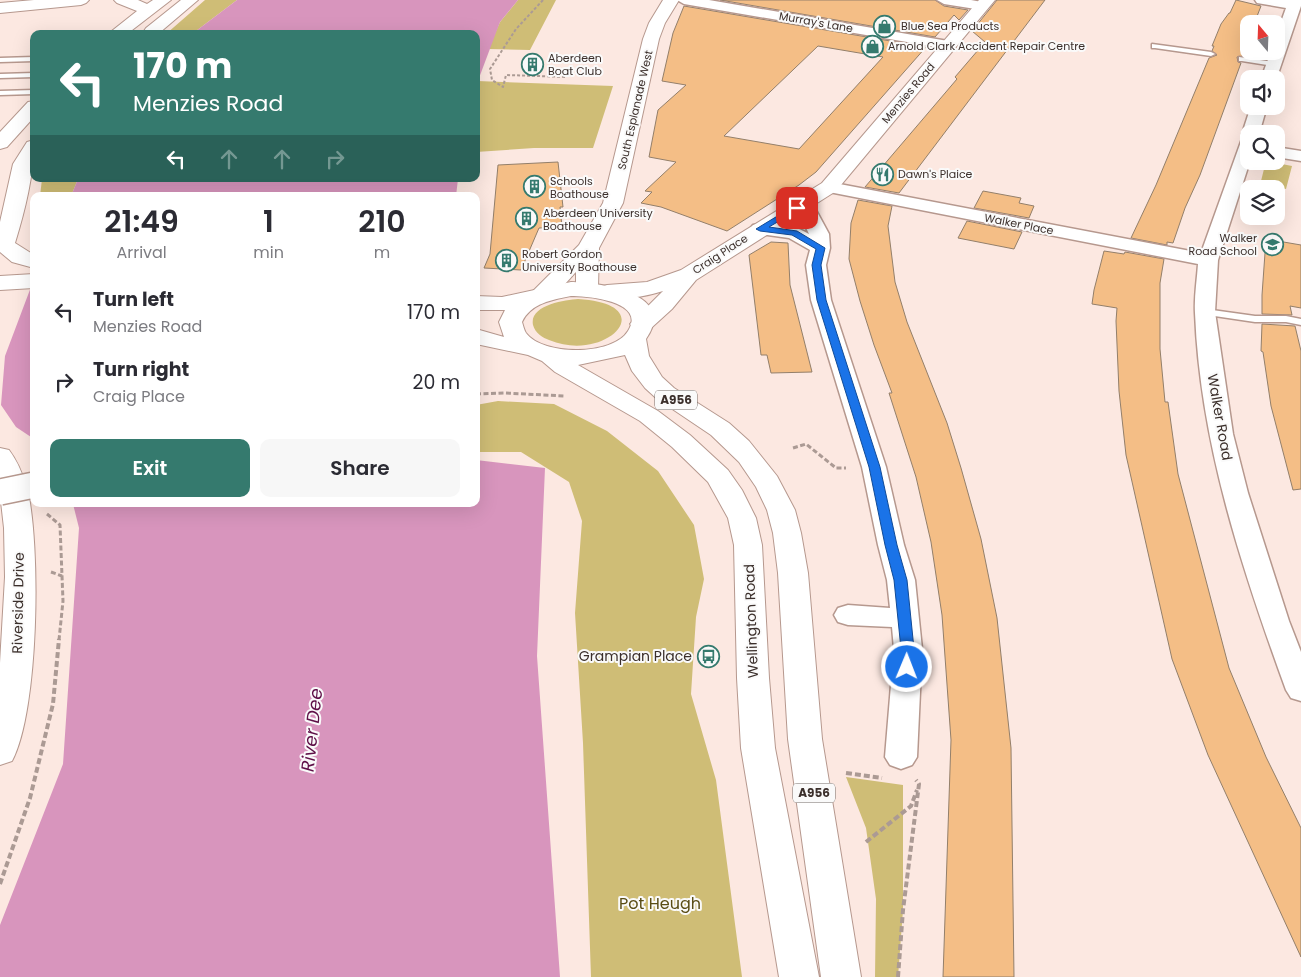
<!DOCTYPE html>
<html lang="en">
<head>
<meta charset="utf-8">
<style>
	body { margin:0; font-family:Poppins,sans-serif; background:#f7f7f7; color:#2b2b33; height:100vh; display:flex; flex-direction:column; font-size:19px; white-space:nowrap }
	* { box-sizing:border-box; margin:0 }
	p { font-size:16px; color:#7c7c81 }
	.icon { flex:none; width:28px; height:28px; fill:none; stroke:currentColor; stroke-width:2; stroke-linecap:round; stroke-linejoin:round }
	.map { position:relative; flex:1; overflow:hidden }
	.sheet { position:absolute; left:30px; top:192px; width:450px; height:315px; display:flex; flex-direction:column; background:#fff; border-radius:10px; box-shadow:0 5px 20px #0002 }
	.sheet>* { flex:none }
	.guide { position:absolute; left:30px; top:30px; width:450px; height:152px; border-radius:10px; box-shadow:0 5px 20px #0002; background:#357a6e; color:#fff; overflow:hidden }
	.needle { width:32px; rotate:341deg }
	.fabs { position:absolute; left:1240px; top:15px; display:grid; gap:10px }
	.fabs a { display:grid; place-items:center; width:45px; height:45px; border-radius:10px; background:#fff; box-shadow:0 5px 20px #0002; font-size:25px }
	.pin { position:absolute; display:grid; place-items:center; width:42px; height:42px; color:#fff; margin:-21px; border-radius:10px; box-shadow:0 2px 8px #0006 }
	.me { position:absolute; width:55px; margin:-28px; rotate:1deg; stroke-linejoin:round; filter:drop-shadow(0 0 4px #0008) }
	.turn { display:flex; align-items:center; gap:18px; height:105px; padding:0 20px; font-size:22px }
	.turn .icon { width:65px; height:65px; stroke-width:2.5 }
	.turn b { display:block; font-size:35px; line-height:42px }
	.lanes { display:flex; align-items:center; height:48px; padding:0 20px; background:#0003; justify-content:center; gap:25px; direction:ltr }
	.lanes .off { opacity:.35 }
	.eta { display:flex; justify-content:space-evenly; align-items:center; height:85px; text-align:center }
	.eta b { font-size:30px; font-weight:600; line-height:35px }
	.button { display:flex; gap:10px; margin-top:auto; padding:10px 20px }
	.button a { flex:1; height:58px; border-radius:10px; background:#357a6e; color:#fff; font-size:20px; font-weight:600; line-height:58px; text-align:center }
	.button a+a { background:#f7f7f7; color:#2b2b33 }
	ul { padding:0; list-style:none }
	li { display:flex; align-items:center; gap:15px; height:70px; padding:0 20px }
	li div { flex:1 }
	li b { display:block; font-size:19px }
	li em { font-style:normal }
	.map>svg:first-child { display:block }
	.green { fill:#cfbd76 }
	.water { fill:#d895bd }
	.building { fill:#f4be86; stroke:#937f6a; fill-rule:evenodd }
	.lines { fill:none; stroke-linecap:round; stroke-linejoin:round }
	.service-casing { stroke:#b6988e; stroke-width:3 }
	.minor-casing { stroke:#b6988e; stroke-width:3 }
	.tertiary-casing { stroke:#b6988e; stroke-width:2 }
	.primary-casing { stroke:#b6988e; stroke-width:2 }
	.path-far2 { stroke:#ab9a94; stroke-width:2; stroke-dasharray:3 2; stroke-linecap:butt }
	.path-far1 { stroke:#ab9a94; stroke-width:3; stroke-dasharray:5 2.5; stroke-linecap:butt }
	.path { stroke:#ab9a94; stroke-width:4; stroke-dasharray:6 3; stroke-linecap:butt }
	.service { fill:#fff; fill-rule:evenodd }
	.minor { fill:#fff; fill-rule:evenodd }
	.tertiary { fill:#fff; fill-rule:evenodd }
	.primary { fill:#fff; fill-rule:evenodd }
	.minor-bridge-casing { stroke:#b6988e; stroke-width:28; stroke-linecap:butt }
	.minor-bridge { stroke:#fff; stroke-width:25 }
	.route { fill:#1a73e8; stroke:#114b97 }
	.labels { text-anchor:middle; stroke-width:4; stroke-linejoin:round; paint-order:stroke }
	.far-street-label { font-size:11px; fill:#3b2f2b; stroke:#fafafa }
	.far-poi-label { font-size:11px; fill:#3b2f2b; stroke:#fafafa; text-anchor:start }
	.shield { fill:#fafafa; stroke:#746c69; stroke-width:1 }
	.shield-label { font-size:12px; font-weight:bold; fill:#3b2f2b }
	.street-label { font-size:14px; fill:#3b2f2b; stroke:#fafafa }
	.poi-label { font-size:14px; fill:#3b2f2b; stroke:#fafafa; text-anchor:end }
	.near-park-label { font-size:16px; fill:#5a4d15; stroke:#fafafa }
	.near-water-label { font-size:18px; font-style:italic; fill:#5e0f47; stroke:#fafafa }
</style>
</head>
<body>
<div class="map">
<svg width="1301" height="977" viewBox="0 0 1301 977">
	<rect width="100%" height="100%" fill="#fce8e1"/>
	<path class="green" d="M205,0H237L192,34H166Z
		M518,0H556L530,50L488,49L500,22Z
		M477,81L613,86L593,148H534L476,152Z
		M1266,161L1292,166L1286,189L1260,185Z
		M42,179H78L71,196H40Z
		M578,299C664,304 606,364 549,340C543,338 535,333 533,325C529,305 565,300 578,299Z
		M498,401L554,404L607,431L658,471L694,525L704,579L696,617L691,694L716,780L742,977H591L583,743L575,613L582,521L569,482L521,452H476V405Z
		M846,777L903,785V910L898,977H875L876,899L866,828Z"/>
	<path class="water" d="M237,0H518L500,22L476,86V34H192Z
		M78,179H458L456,196H71Z
		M34,279V439L16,427L1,405L5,356Z
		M476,460L545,468L537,656L560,977H0V925L63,764L79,528L73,504H476Z"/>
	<path class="building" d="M720,0H935L944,6L968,10L959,20L954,15L935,37Z
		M997,0H1045L899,193L865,187L957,79L955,77L985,42L972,31Z
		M1236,0L1261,6L1254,24H1249V37L1244,51H1245L1244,56L1237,57L1238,62L1241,63L1200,175L1185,208L1173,243L1167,242V245L1131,238L1156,185L1209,58L1217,55L1212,51L1214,46H1212L1221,24L1229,13H1230Z
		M684,6L926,47L816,172L799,185L727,231L661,207L641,203L652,192L645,191L676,162L649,157L658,110L686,85L662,81L673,33ZM818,46L883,57L799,149L724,136Z
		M558,162L563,207H560L562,227L539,228L521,270L484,268L490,254L498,165Z
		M983,191L1021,198L1019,203L1034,206L1029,218L974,208Z
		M858,200L892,206L888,226L895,282L907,322L947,423L961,468L981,539L997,618L1011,748L1014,977H943L951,740L942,615L931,542L916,477L889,393H892L874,345L860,301L849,259L851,223Z
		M967,221L1022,232L1014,249L958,238Z
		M1266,239L1301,245V308L1290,306L1292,315L1262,314V295Z
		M771,242L788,243L790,285L812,372L771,373L767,355H761L749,255Z
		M1104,251L1124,254L1125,252L1164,259L1160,283V349L1165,402H1168L1178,474L1229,668L1266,757L1301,828V957L1208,755L1172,659L1126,455L1119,391L1116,321L1117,308L1092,304L1094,290Z
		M1262,324L1295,326L1301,351V489L1293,490L1271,406L1263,352L1261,351Z"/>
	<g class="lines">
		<defs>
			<path id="service" d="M1152,44L1211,52L1215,54L1211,56L1155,48H1152Z
				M34,57V61L0,62V58Z
				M1239,57L1273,62L1277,64L1273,66L1242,61H1239Z
				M34,73V77L0,78V74Z
				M34,90V94L0,95V91Z
				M1205,309L1255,316H1286L1301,319V325L1286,322H1255L1201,314L1200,312L1201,310Z"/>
			<path id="minor" d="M677,0H709L948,41L953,42L955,45L953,48L948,49L684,4Z
				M937,0H971L987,3L989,6L982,10L944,4Z
				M1255,0H1301V6L1276,80L1261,79L1271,51H1276V36L1286,8L1257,3Z
				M1251,106H1267L1259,134H1249L1250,161L1218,260L1215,312L1233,434L1248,493L1289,621L1301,652V701L1291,698L1286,690C1242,569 1200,443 1195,313C1194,297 1197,280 1198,264L829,192L823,191L820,187L823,183L829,182L1201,253L1243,136L1242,134Z
				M1276,147L1301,151V161L1276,157Z
				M797,202L816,210L829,234L830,248L826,265L831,300L886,467L904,545L915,580L922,649L917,757L912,765L901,769L890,765L885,757L894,649L892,627L848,625L838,622L834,615L838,608L848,605L890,608L887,580L878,545L862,467L811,300L806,265L810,250L789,238L753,233L750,229L753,225C770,221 795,225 809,234L801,217L790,212L788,208L790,204Z"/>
			<path id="tertiary" d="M34,0H89L86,3L81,5L0,13V3Z
				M663,0H679L665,23L659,39L623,203L599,248L598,288L607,285L647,282L681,270L822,183L979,0H995L836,191L696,280L672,309L650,329L642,331L634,329L630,324L663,291C645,297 617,301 599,297L596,292L587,296L579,294L576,289V272C564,284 551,305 532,300L529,295L579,245L603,203L643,39L649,23Z
				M0,448L9,450C18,462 23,475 27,488C41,544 39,711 12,761L0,765V663L5,577L4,528L0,493Z"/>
			<path id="primary" d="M114,0H138L147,4L153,0H171L127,34H108L137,11L117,3Z
				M181,0H198L158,34H146L144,31L146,28Z
				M34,101V117L7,147L0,149V132L28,102Z
				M34,140C34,175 25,210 15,243L34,255V268L12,262L0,252V222L13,164L27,142Z
				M34,274V288L0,290V276Z
				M571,282C601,283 678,293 646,339L649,356L662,377L674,388L729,423L749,441L777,476L795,510L801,533L808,573L822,739L861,977H821L788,739L778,573L773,533L767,510L756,487L739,462L711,435L656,398L645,388L632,371L625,355L578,365L658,411L690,435L728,470L742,490L756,518L762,545L769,678L775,748L819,977H779L741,748L737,678L734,545L728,518L708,482L672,447L640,421L555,372L542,361L528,355L476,344V329L504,337L499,322L505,310H476V296L502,297ZM571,296C587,296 647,301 628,331C613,356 543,356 526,333C524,330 523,325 522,322C531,303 552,300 571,296Z"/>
		</defs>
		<use href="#service" class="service-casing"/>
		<use href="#minor" class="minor-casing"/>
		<use href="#tertiary" class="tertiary-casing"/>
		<use href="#primary" class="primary-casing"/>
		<path class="path-far2" d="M543,0L516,29L490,69L492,80L503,87L506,75L567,77"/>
		<path class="path-far1" d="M476,394L504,393L564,396
			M793,448L806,444L836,468H846
			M47,514L60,525L63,601L59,640
			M51,572L62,576"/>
		<path class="path" d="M846,773L882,778
			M866,842L911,806L917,790
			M0,884L30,798L53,704L59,639
			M898,977L903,910L919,784L916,780"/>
		<use href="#service" class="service"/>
		<use href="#minor" class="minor"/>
		<use href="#tertiary" class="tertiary"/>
		<use href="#primary" class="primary"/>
		<defs>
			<path id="minor-bridge" d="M0,492L34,485"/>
		</defs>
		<use href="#minor-bridge" class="minor-bridge-casing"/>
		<use href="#minor-bridge" class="minor-bridge"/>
	</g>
	<path class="route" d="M794,206L801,208L769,227L797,231L825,248L821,265L826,300L880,467L897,545L907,580L914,649L911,671H902L900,667L901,649L894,580L885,545L869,467L817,300L812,265L816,249L792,235L760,231L756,229Z"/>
	<defs>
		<symbol id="shop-ring" viewBox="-11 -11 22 22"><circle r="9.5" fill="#fafafa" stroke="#357a6e" stroke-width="1.5"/><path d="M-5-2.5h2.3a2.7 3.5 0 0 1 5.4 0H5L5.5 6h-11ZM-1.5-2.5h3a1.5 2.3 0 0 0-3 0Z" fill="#357a6e"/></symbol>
		<symbol id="building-ring" viewBox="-11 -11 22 22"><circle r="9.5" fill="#fafafa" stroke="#357a6e" stroke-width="1.5"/><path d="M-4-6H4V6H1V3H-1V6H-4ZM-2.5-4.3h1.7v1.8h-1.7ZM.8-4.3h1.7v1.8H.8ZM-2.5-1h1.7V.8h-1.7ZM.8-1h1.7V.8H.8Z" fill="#357a6e"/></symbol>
		<symbol id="restaurant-ring" viewBox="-11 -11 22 22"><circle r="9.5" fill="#fafafa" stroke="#357a6e" stroke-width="1.5"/><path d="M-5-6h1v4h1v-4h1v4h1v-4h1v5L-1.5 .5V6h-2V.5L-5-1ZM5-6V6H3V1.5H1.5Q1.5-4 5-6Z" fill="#357a6e"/></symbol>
		<symbol id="school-ring" viewBox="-11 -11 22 22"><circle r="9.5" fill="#fafafa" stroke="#357a6e" stroke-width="1.5"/><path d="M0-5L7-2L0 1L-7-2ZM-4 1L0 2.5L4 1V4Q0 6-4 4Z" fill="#357a6e"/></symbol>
		<symbol id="bus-ring" viewBox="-11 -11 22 22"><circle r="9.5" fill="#fafafa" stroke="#357a6e" stroke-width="1.5"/><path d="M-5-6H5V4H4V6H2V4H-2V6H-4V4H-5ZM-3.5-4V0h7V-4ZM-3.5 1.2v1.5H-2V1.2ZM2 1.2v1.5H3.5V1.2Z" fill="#357a6e"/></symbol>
	</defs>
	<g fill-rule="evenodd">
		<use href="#shop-ring" x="872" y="14" width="25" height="25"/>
		<use href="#shop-ring" x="860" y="34" width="25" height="25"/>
		<use href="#building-ring" x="520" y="52" width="25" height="25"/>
		<use href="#restaurant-ring" x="870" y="162" width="25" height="25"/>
		<use href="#building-ring" x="522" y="174" width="25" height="25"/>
		<use href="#building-ring" x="514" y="206" width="25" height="25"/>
		<use href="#school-ring" x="1260" y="232" width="25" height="25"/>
		<use href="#building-ring" x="494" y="248" width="25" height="25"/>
		<use href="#bus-ring" x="696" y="644" width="25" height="25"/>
	</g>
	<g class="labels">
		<g class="far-street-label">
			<text transform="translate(816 22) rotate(10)" y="4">Murray's Lane</text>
			<text transform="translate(908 93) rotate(-50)" y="4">Menzies Road</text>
			<text transform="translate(635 110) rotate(-77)" y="4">South Esplanade West</text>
			<text transform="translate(1019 224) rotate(11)" y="4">Walker Place</text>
			<text transform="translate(720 254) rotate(-33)" y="4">Craig Place</text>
		</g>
		<g class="far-poi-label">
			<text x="901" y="30">Blue Sea Products</text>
			<text x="888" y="50">Arnold Clark Accident Repair Centre</text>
			<text x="548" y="62">Aberdeen<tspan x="548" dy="13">Boat Club</tspan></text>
			<text x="898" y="178">Dawn's Plaice</text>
			<text x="550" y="185">Schools<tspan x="550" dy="13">Boathouse</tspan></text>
			<text x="543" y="217">Aberdeen University<tspan x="543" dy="13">Boathouse</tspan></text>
			<text x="1257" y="242" text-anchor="end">Walker<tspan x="1257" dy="13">Road School</tspan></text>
			<text x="522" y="258">Robert Gordon<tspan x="522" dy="13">University Boathouse</tspan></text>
		</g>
		<g class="shield">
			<rect x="655" y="390.5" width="42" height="19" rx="4"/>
			<rect x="793" y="783.5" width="42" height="19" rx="4"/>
		</g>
		<g class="shield-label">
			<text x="676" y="404">A956</text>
			<text x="814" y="797">A956</text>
		</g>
		<g class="street-label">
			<text transform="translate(1220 417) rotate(80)" y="5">Walker Road</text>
			<text transform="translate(18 603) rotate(-89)" y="5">Riverside Drive</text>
			<text transform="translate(751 621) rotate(-92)" y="5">Wellington Road</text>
		</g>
		<g class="poi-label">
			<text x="692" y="661">Grampian Place</text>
		</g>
		<g class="near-park-label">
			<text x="660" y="909">Pot Heugh</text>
		</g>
		<g class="near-water-label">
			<text transform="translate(312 730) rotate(-84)" y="6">River Dee</text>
		</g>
	</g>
</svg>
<div class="fabs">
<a><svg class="needle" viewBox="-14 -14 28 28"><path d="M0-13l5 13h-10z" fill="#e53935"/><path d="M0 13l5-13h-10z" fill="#7c7c81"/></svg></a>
<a><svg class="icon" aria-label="sound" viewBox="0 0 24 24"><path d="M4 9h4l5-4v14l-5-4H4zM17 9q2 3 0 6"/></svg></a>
<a><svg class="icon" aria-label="search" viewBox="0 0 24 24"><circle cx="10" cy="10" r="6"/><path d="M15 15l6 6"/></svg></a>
<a><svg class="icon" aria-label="layers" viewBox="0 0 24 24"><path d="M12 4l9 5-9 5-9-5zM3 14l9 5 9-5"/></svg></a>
</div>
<div class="pin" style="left:797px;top:208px;background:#d93025"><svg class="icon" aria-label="arrive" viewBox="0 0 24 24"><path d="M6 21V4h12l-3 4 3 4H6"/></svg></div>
<svg class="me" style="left:907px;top:667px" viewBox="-20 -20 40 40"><circle r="17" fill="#1a73e8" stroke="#fff" stroke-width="3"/><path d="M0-11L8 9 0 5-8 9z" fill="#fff"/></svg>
<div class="guide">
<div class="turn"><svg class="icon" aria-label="left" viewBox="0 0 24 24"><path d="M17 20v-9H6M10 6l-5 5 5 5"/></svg><div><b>170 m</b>Menzies Road</div></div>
<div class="lanes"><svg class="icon" aria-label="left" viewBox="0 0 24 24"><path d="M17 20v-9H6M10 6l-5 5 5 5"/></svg><svg class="icon off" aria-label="ahead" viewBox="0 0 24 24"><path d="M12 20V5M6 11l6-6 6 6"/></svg><svg class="icon off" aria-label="ahead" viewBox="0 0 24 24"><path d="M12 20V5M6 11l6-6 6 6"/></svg><svg class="icon off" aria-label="right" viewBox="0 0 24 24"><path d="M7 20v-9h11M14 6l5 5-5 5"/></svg></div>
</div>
<section class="sheet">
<div class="eta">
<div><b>21:49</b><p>Arrival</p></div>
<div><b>1</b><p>min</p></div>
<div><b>210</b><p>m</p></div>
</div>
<ul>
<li><svg class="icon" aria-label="left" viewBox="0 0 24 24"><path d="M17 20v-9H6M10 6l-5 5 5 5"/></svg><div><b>Turn left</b><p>Menzies Road</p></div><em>170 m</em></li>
<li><svg class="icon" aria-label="right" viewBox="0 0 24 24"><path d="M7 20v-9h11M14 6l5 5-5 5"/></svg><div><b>Turn right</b><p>Craig Place</p></div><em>20 m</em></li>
</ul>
<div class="button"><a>Exit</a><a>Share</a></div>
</section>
</div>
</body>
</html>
